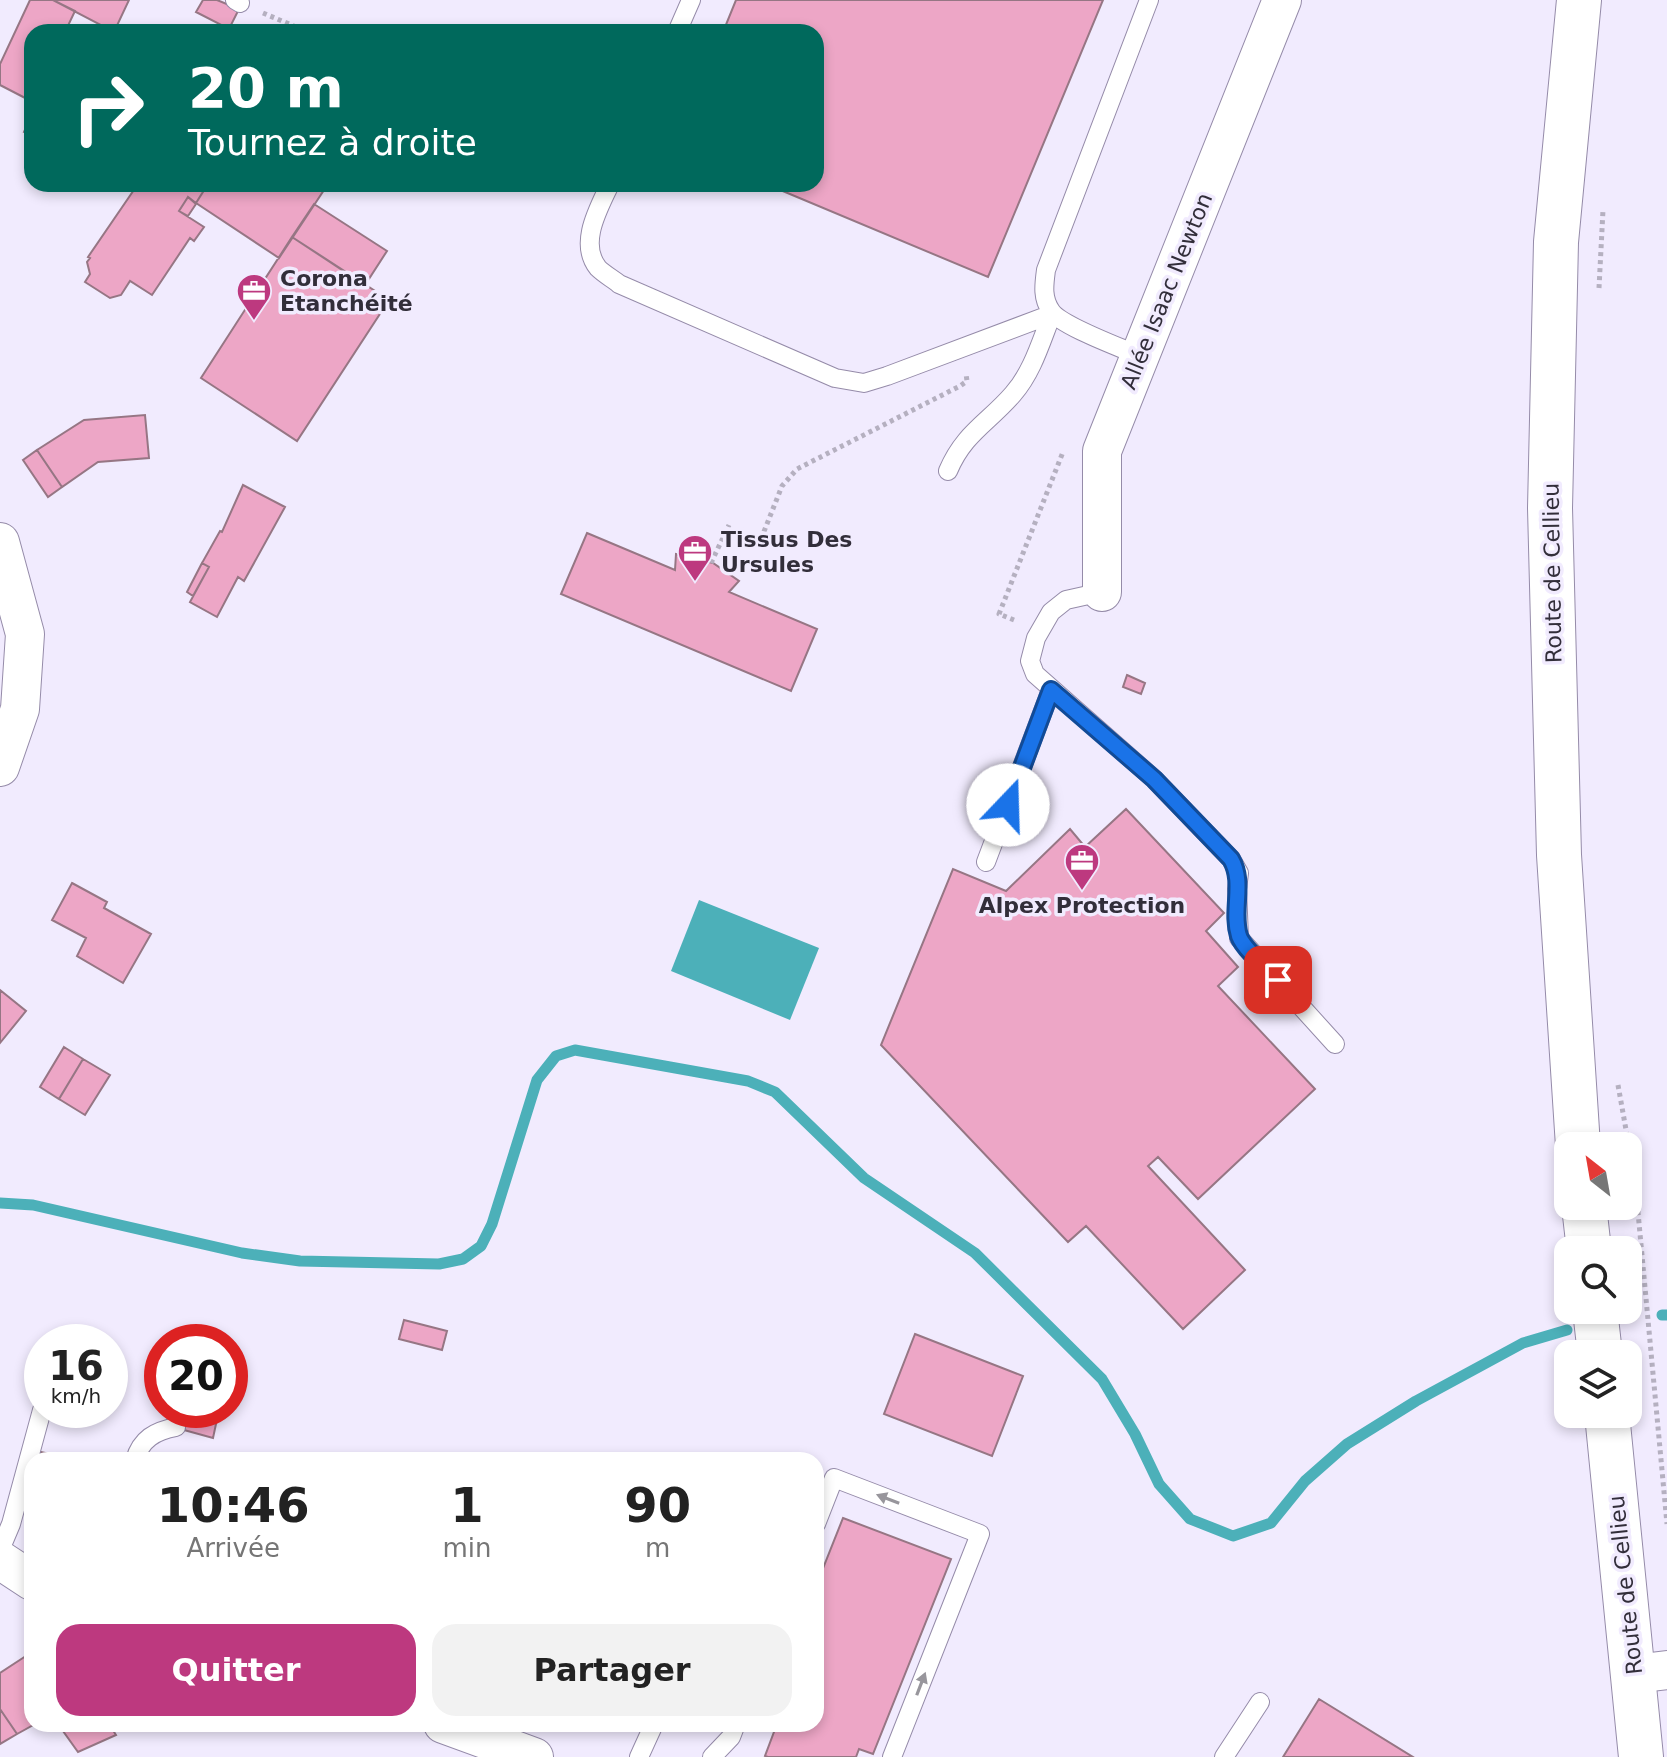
<!DOCTYPE html>
<html lang="fr">
<head>
<meta charset="utf-8">
<style>
	body { margin:0; font-family:"DejaVu Sans",sans-serif; background:#f2f2f2; color:#222; height:100vh; display:flex; flex-direction:column; font-size:30px; white-space:nowrap }
	* { box-sizing:border-box; margin:0 }
	p { font-size:26px; color:#767676 }
	.icon { flex:none; width:44px; height:44px; fill:none; stroke:currentColor; stroke-width:2; stroke-linecap:round; stroke-linejoin:round }
	.map { position:relative; flex:1; overflow:hidden }
	.side { position:absolute; left:24px; top:1452px; width:800px; height:280px; display:flex; flex-direction:column; background:#fff; border-radius:24px; box-shadow:0 4px 12px #0003 }
	.side>* { flex:none }
	.hud { position:absolute; left:24px; top:24px; width:800px; height:168px; border-radius:24px; box-shadow:0 4px 12px #0003; background:#00695c; color:#fff; overflow:hidden }
	.needle { width:52px; rotate:329deg }
	.fabs { position:absolute; left:1554px; top:1132px; display:grid; gap:16px }
	.fabs a { display:grid; place-items:center; width:88px; height:88px; border-radius:16px; background:#fff; box-shadow:0 4px 12px #0003; font-size:40px }
	.speed { position:absolute; left:24px; top:1324px; display:flex; gap:16px; font-size:40px; font-weight:700; text-align:center }
	.speed>* { display:grid; place-content:center; width:104px; height:104px; border-radius:50%; background:#fff; box-shadow:0 4px 12px #0003; line-height:1 }
	.speed small { font-size:20px; font-weight:400 }
	.speed .limit { border:12px solid #d22; background:#fff; color:#111 }
	.pin { position:absolute; display:grid; place-items:center; width:68px; height:68px; color:#fff; margin:-34px; border-radius:16px; box-shadow:0 4px 12px #0006 }
	.me { position:absolute; width:88px; margin:-44px; rotate:21deg; stroke-linejoin:round; filter:drop-shadow(0 0 6px #0008) }
	.turn { display:flex; align-items:center; gap:28px; height:168px; padding:0 32px; font-size:36px }
	.turn .icon { width:104px; height:104px; stroke-width:2.5 }
	.turn b { display:block; font-size:56px; line-height:68px }
	.eta { display:flex; justify-content:space-evenly; align-items:center; height:136px; text-align:center }
	.eta b { font-size:48px; font-weight:800; line-height:56px }
	.action { display:flex; gap:16px; margin-top:auto; padding:16px 32px }
	.action a { flex:1; height:92px; border-radius:24px; background:#bd397f; color:#fff; font-size:32px; font-weight:800; line-height:92px; text-align:center }
	.action a+a { background:#f2f2f2; color:#222 }
	.map>svg:first-child { display:block }
	.water { fill:#4cb0b9 }
	.lines { fill:none; stroke-linecap:round; stroke-linejoin:round }
	.stream { stroke:#4cb0b9; stroke-width:11 }
	.building { fill:#eda6c6; stroke:#967684; stroke-width:2 }
	.service-casing { stroke:#958ba9; stroke-width:20 }
	.minor-casing { stroke:#958ba9; stroke-width:40 }
	.secondary-casing { stroke:#958ba9; stroke-width:46 }
	.path { stroke:#b5b0c0; stroke-width:5; stroke-dasharray:4 4; stroke-linecap:butt }
	.service { stroke:#fff; stroke-width:18 }
	.minor { stroke:#fff; stroke-width:38 }
	.secondary { stroke:#fff; stroke-width:44 }
	.oneway { fill:#98969c }
	.route-casing { stroke:#114b97; stroke-width:20 }
	.route { stroke:#1a73e8; stroke-width:14 }
	.labels { text-anchor:middle; stroke-width:7; stroke-linejoin:round; paint-order:stroke }
	.poi-label { font-size:22px; font-weight:bold; fill:#322e3a; stroke:#f1ebfe; text-anchor:start }
	.street-label { font-size:22px; fill:#322e3a; stroke:#f1ebfe }
</style>
</head>
<body>
<div class="map">
<svg width="1667" height="1757" viewBox="0 0 1667 1757">
	<rect width="100%" height="100%" fill="#f1ebfe"/>
	<path class="water" d="M699,900L819,948L790,1020L671,971Z"/>
	<g class="lines">
		<path class="stream" d="M0,1203L33,1205L242,1253L300,1261L439,1264L463,1259L481,1246L492,1224L537,1080L556,1056L575,1050L748,1081L775,1092L864,1178L975,1253L1102,1379L1135,1434L1159,1484L1190,1519L1233,1536L1271,1523L1305,1481L1347,1444L1416,1401L1523,1343L1567,1330
			M1662,1315H1667"/>
	</g>
	<path class="building" d="M30,0H53L75,11L65,32H32L31,101L0,85V64Z
		M53,0H129L114,32Z
		M203,0H217L239,9L229,29L196,12Z
		M736,0H1103L988,277L766,184H816V32H723Z
		M32,114V135L24,132Z
		M138,184H169L175,188L178,184H208L196,203L188,197L179,211L204,227L194,241L190,238L152,295L130,281L121,295L110,298L85,282L90,274L87,262L90,258L88,257Z
		M208,184H328L279,258L196,203Z
		M188,197L196,204L188,216L179,211Z
		M314,204L387,251L365,285L292,237Z
		M292,237L389,300L297,441L201,378Z
		M145,415L149,458L98,462L62,487L37,450L84,420Z
		M37,450L62,487L48,497L23,460Z
		M243,485L285,507L244,581L238,577L217,617L190,602L209,567L202,563L220,531L222,532Z
		M587,533L675,570L676,554L713,563L739,581L729,592L817,629L791,691L561,594Z
		M202,563L209,567L193,596L187,592Z
		M1127,675L1145,683L1141,694L1123,687Z
		M1126,809L1224,913L1206,931L1238,967L1218,986L1315,1089L1198,1199L1158,1157L1148,1166L1245,1270L1183,1329L1086,1226L1068,1242L881,1045L953,869L1006,891L1070,829L1085,847Z
		M72,883L107,902L104,908L151,934L123,983L77,956L86,938L52,920Z
		M0,990L26,1011L0,1043Z
		M64,1047L83,1059L59,1099L40,1087Z
		M83,1059L110,1075L85,1115L59,1099Z
		M404,1320L447,1331L442,1350L399,1339Z
		M915,1334L1023,1376L992,1456L884,1414Z
		M173,1336L203,1342H172Z
		M189,1410H219L213,1438L184,1430Z
		M41,1452L75,1460H39Z
		M843,1518L951,1559L873,1754L859,1749L856,1757H768L765,1756L777,1724H816V1586Z
		M32,1652V1724H35L17,1734L0,1709V1673Z
		M1319,1699L1413,1757H1283Z
		M0,1709L17,1734L0,1744Z
		M58,1724H109L116,1735L78,1752Z"/>
	<g class="lines">
		<defs>
			<path id="service" d="M235,0L240,3
				M677,32L691,0
				M610,184C599,208 578,243 598,268C604,274 613,279 619,284L835,378L864,383L887,376L1052,314
				M1140,356C1122,348 1061,326 1051,311C1042,298 1044,285 1046,270L1149,0
				M948,471C964,433 988,423 1013,394C1033,371 1041,341 1052,314
				M1102,592L1066,600L1051,612L1036,638L1030,661L1035,674L1154,779L1231,859L1239,873L1237,889L1239,938L1335,1044
				M986,862L1051,690
				M135,1460C141,1439 155,1431 176,1427
				M816,1524L834,1478L980,1534L892,1757
				M0,1550L11,1524L42,1410
				M639,1757L654,1724
				M712,1757L731,1737L736,1724
				M1224,1757L1260,1702"/>
			<path id="minor" d="M0,542L25,634L20,709L0,767
				M1102,592V451L1282,0
				M0,1560L32,1581
				M1634,1674L1667,1670
				M443,1724L534,1757"/>
			<path id="secondary" d="M1578,1146L1559,855L1550,508L1556,242L1579,0
				M1584,1206L1589,1250
				M1595,1310L1600,1354
				M1607,1414L1641,1757"/>
		</defs>
		<use href="#service" class="service-casing"/>
		<use href="#minor" class="minor-casing"/>
		<use href="#secondary" class="secondary-casing"/>
		<path class="path" d="M263,13L308,32
			M1599,288L1603,210
			M761,539L782,486L797,469L960,386L967,381L966,374
			M711,563L729,525
			M1014,620L999,614L1063,452
			M1618,1085L1635,1180L1667,1524"/>
		<use href="#service" class="service"/>
		<use href="#minor" class="minor"/>
		<use href="#secondary" class="secondary"/>
	</g>
	<defs><path id="oneway-solid" d="M-6-.8H1V-3.2L6.5 0L1 3.2V.8H-6Z" transform="scale(2)"/></defs>
	<g class="oneway">
		<use href="#oneway-solid" transform="translate(888 1499) rotate(-159)"/>
		<use href="#oneway-solid" transform="translate(921 1684) rotate(-69)"/>
	</g>
	<g class="lines">
		<defs>
			<path id="route" d="M1008,805L1051,690L1154,779L1231,859C1245,883 1231,910 1239,936C1243,948 1268,970 1278,980"/>
		</defs>
		<use href="#route" class="route-casing"/>
		<use href="#route" class="route"/>
	</g>
	<defs>
		<symbol id="office-pin" viewBox="-11 -11 22 30"><path d="M0 17L-7.5 6A9.5 9.5 0 1 1 7.5 6Z" fill="#bd397f" stroke="#f1ebfe"/><path d="M-6-3h4V-5.5h4V-3h4V5H-6ZM-1-4.5V-3h2v-1.5ZM-6 0V1H6V0Z" fill="#fff"/></symbol>
	</defs>
	<g fill-rule="evenodd">
		<use href="#office-pin" x="234" y="271" width="40" height="54"/>
		<use href="#office-pin" x="675" y="532" width="40" height="54"/>
		<use href="#office-pin" x="1062" y="841" width="40" height="54"/>
	</g>
	<g class="labels">
		<g class="poi-label">
			<text x="280" y="286">Corona<tspan x="280" dy="25">Etanchéité</tspan></text>
			<text x="721" y="547">Tissus Des<tspan x="721" dy="25">Ursules</tspan></text>
			<text x="1082" y="913" text-anchor="middle">Alpex Protection</text>
		</g>
		<g class="street-label">
			<text transform="translate(1166 291) rotate(-68)" y="8">Allée Isaac Newton</text>
			<text transform="translate(1552 573) rotate(-91)" y="8">Route de Cellieu</text>
			<text transform="translate(1625 1585) rotate(-96)" y="8">Route de Cellieu</text>
		</g>
	</g>
</svg>
<div class="fabs">
<a><svg class="needle" viewBox="-14 -14 28 28"><path d="M0-13l5 13h-10z" fill="#e53935"/><path d="M0 13l5-13h-10z" fill="#767676"/></svg></a>
<a><svg class="icon" aria-label="search" viewBox="0 0 24 24"><circle cx="10" cy="10" r="6"/><path d="M15 15l6 6"/></svg></a>
<a><svg class="icon" aria-label="layers" viewBox="0 0 24 24"><path d="M12 4l9 5-9 5-9-5zM3 14l9 5 9-5"/></svg></a>
</div>
<div class="speed"><div>16<small>km/h</small></div><div class="limit">20</div></div>
<div class="pin" style="left:1278px;top:980px;background:#d93025"><svg class="icon" aria-label="arrive" viewBox="0 0 24 24"><path d="M6 21V4h12l-3 4 3 4H6"/></svg></div>
<svg class="me" style="left:1008px;top:805px" viewBox="-20 -20 40 40"><circle r="19" fill="#fff"/><path d="M0-13L10 11 0 6-10 11z" fill="#1a73e8"/></svg>
<div class="hud">
<div class="turn"><svg class="icon" aria-label="right" viewBox="0 0 24 24"><path d="M7 20v-9h11M14 6l5 5-5 5"/></svg><div><b>20 m</b>Tournez à droite</div></div>
</div>
<section class="side">
<div class="eta">
<div><b>10:46</b><p>Arrivée</p></div>
<div><b>1</b><p>min</p></div>
<div><b>90</b><p>m</p></div>
</div>
<div class="action"><a>Quitter</a><a>Partager</a></div>
</section>
</div>
</body>
</html>
